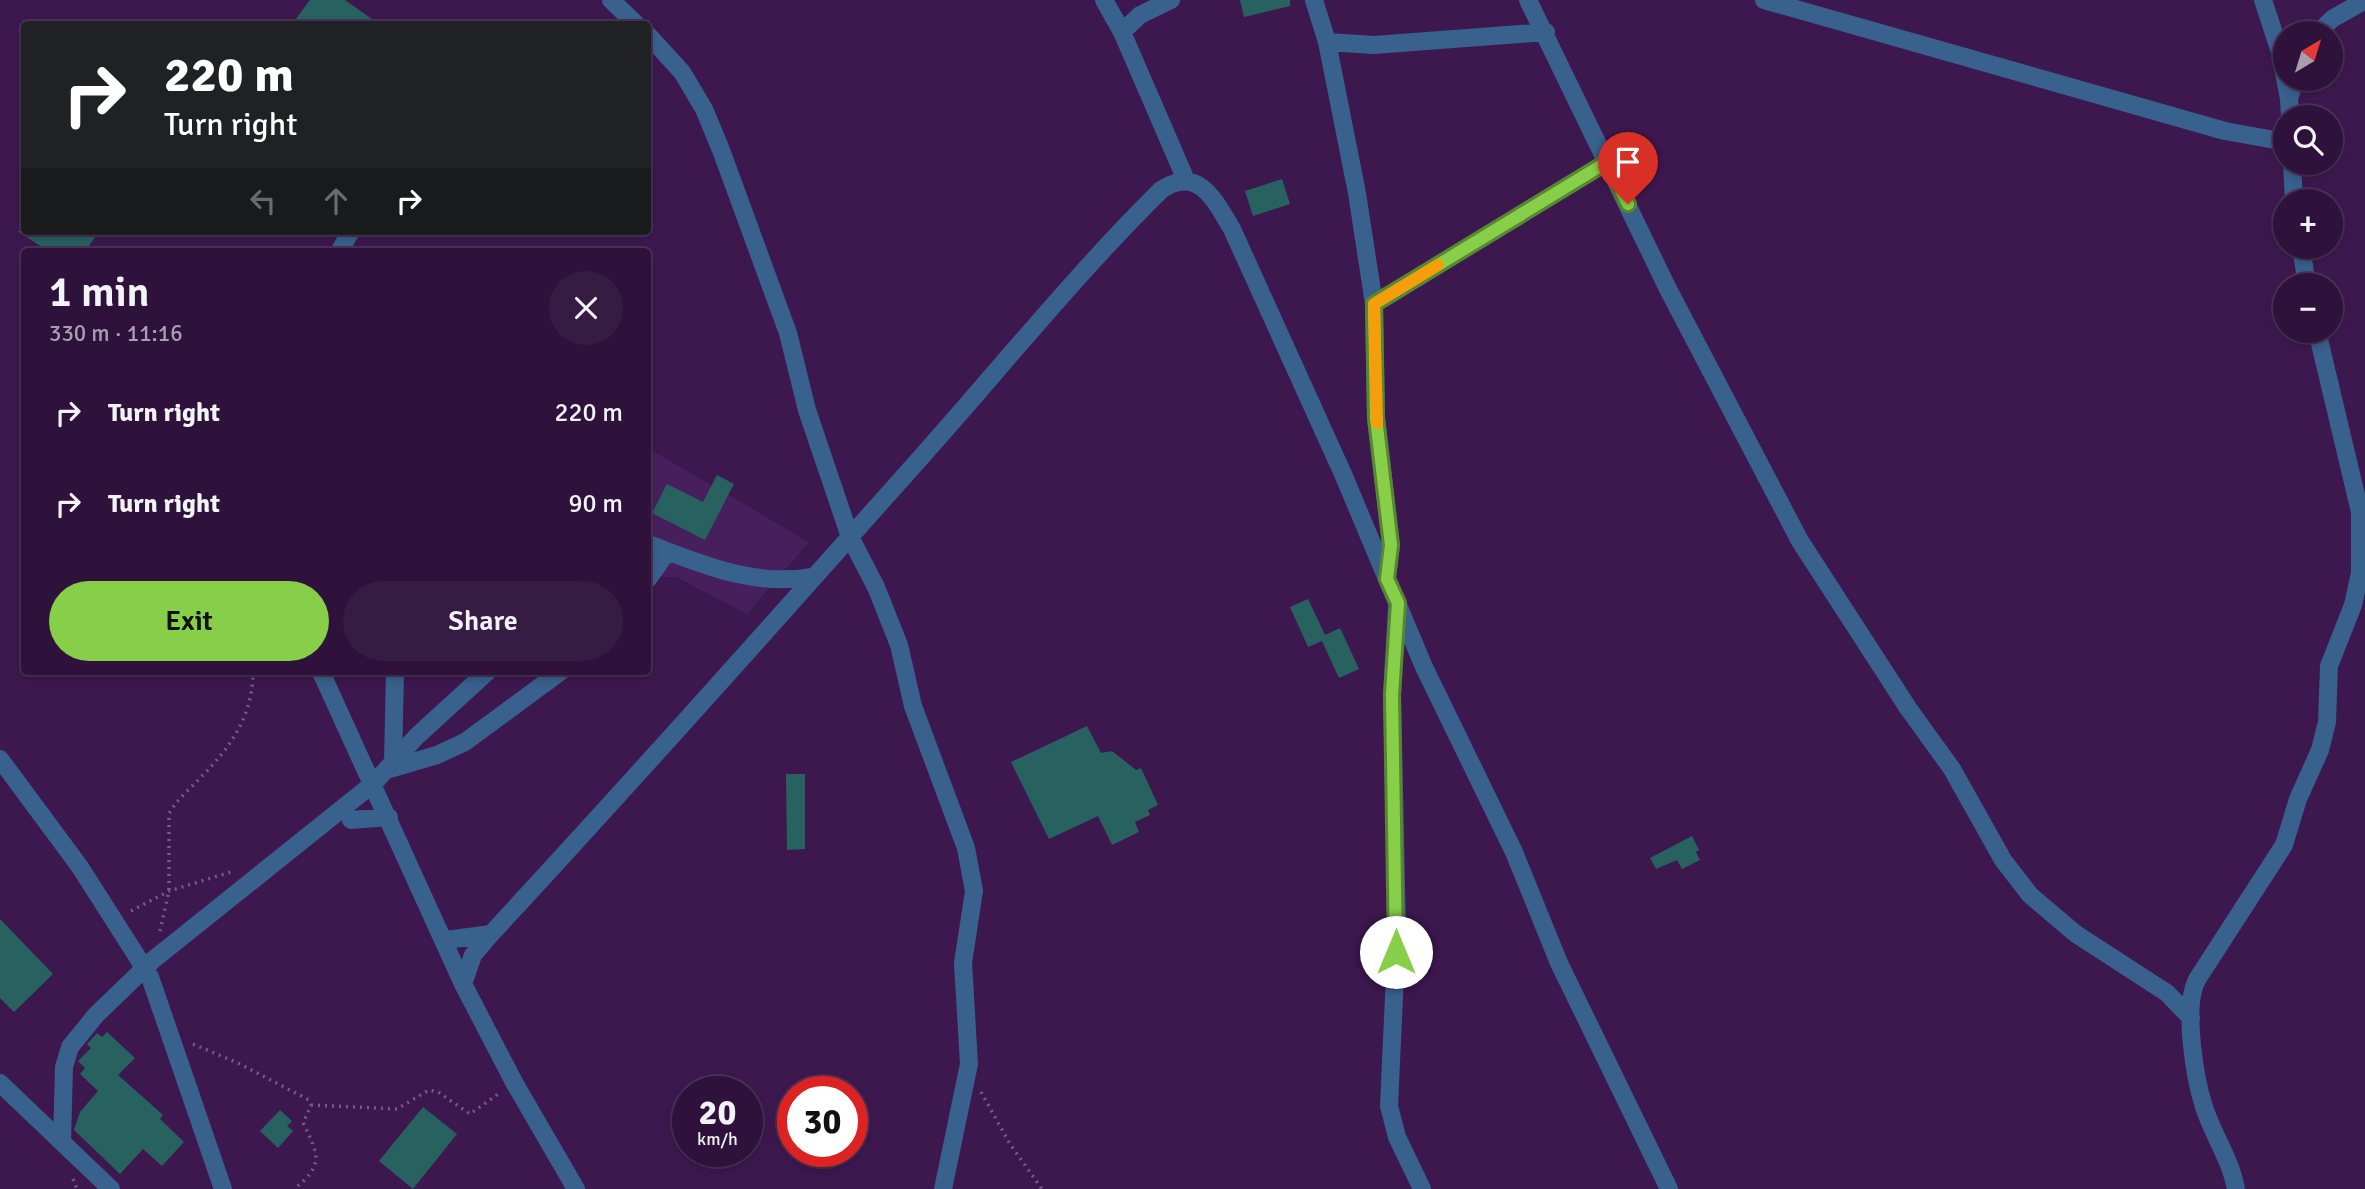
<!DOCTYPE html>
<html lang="en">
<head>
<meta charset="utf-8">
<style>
	body { margin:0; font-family:Signika,sans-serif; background:#361b42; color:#f1f3f6; height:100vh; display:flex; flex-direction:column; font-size:26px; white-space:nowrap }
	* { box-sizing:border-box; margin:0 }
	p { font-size:23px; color:#a79eaf }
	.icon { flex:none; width:38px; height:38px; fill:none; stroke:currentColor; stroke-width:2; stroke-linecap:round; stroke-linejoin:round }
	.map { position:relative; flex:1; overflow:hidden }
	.details { position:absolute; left:21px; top:248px; width:630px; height:427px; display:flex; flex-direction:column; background:#2e123b; border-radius:7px; box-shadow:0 4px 10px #0003,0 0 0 2px #493255 }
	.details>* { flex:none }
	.banner { position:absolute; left:21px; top:21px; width:630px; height:214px; border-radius:7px; box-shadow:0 4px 10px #0003,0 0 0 2px #493255; background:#202124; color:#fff; overflow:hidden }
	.needle { width:46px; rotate:38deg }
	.controls { position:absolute; left:2273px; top:21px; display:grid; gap:14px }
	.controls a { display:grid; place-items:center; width:70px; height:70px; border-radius:50%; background:#2e123b; box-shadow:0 4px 10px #0003,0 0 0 2px #493255; font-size:35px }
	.speed { position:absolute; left:672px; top:1076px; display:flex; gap:14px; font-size:35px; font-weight:700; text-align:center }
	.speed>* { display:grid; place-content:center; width:91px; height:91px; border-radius:50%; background:#2e123b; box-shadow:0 4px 10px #0003,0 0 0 2px #493255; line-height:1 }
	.speed small { font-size:18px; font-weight:400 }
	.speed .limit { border:10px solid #d22; background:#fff; color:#111 }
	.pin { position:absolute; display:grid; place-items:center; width:60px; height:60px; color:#fff; margin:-72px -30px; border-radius:50% 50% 50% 0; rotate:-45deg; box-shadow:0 0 7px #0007 }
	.pin .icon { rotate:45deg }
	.me { position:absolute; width:77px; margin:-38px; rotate:0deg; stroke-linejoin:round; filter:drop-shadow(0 0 5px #0008) }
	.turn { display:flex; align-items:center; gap:24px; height:147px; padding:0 28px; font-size:32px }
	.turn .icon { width:91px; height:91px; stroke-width:2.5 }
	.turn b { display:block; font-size:49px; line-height:60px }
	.lanes { display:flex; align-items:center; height:66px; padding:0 28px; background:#0003; justify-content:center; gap:35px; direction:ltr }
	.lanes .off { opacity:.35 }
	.round { display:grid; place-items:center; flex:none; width:74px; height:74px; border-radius:37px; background:#361b42 }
	.headline { display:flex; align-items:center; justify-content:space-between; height:119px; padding:0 28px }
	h1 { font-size:42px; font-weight:600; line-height:52px }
	.cta { display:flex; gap:14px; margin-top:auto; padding:14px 28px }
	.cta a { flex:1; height:80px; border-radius:42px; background:#88cf49; color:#111; font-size:28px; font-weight:600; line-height:80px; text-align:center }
	.cta a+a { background:#361b42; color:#f1f3f6 }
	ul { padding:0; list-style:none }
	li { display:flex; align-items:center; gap:21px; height:91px; padding:0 28px }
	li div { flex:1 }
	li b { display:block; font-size:26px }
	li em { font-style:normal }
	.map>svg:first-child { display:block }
	.built { fill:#481f5d }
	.building { fill:#286260 }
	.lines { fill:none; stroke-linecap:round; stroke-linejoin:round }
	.path { stroke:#7a5a8a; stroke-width:3.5; stroke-dasharray:2 5; stroke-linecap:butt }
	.minor { stroke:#39618e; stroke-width:18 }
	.route-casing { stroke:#58872f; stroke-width:18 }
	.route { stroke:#88cf49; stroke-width:12 }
	.slow { stroke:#f59e0b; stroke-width:12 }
</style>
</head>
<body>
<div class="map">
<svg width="2365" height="1189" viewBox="0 0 2365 1189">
	<rect width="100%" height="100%" fill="#3d184f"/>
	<path class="built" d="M648,448L809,542L747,614L676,577H648Z"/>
	<path class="building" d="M310,0H345L379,24H292Z
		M1240,0H1290V6L1244,17Z
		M1282,179L1290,204L1253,216L1245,191Z
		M17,231H99L85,252H50Z
		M717,475L734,484L705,540L652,513L667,484L703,502Z
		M1308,599L1325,635L1340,628L1359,669L1339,678L1322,641L1308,647L1290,607Z
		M1087,726L1101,753L1112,751L1136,770L1141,768L1158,805L1148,810L1150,815L1135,822L1139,832L1112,845L1098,816L1049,839L1011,762Z
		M786,774H805V849L787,850Z
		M1692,836L1699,850L1696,852L1700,860L1682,869L1677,860L1656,869L1650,858Z
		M0,919L53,974L14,1012L0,998Z
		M107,1032L135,1058L118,1075L163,1115L160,1119L184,1142L162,1166L143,1149L120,1174L74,1130L80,1112L98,1091L80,1074L85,1068L78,1061L91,1048L87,1044L97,1033L102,1037Z
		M423,1107L457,1134L413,1189L379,1161Z
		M280,1110L292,1121L287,1126L293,1131L278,1148L260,1131Z"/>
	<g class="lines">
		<path class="path" d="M131,911L169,891L234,871
			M160,931L169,891V814C176,800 190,789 201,777C231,747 253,715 253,672
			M193,1044L240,1064L309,1100L311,1105L303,1123C319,1154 324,1166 294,1189
			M981,1092L1010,1144L1042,1189
			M311,1105L397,1109L429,1090L438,1092L470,1114L501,1092
			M73,1179L77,1189"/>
		<path class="minor" d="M611,0L636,24
			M1104,0L1122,32L1186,180
			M1314,0L1327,42L1357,193L1374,304L1376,418L1391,545L1387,575
			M1528,0L1668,289L1800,541L1908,708L1952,769L2003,860L2030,895L2076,934L2167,993L2191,1018
			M1764,0L2225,131L2286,142
			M2263,0L2280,52L2289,99
			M1122,32L1140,15L1171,0
			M2318,33L2332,19L2365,0
			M648,35L682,72L704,109L721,150L788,333L807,410L850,537L876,587L899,645L913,706L966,848L974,891L963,963L969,1064L943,1189
			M1327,42L1374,45L1546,32
			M2290,117L2289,99L2292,89
			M2292,163L2294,201
			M2301,247L2307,285
			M339,252L351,231
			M1374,304L1607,162
			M648,544C702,564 753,587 811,577
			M648,579L667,552
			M1397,607L1392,695L1397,931L1389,1106L1397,1137L1422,1189
			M321,672L463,984L515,1084L576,1189
			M0,759L80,867L150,977L223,1189
			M393,762L395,672
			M386,770L437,755L465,742L560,672
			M351,820L389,817
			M446,940L491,934
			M463,984L473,955L491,934C640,773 785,610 931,446C1007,360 1080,270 1161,190C1199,165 1215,201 1232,229L1343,474L1424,667L1514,852L1559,963L1669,1189
			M0,1083L111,1189
			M62,1142L64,1067L70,1047L96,1015L153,960L374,783L417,736L487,672
			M2236,1189C2231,1160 2213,1135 2204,1107C2195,1079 2182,1004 2198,978L2284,845L2298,799L2320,750L2327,722L2329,666L2353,605L2360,573V512L2317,331"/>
	</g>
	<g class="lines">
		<defs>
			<path id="route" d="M1396,952L1392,695L1398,603L1387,579L1391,545L1376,418L1374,304L1607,162L1628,204"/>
		</defs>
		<use href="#route" class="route-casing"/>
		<use href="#route" class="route"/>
		<path class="slow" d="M1377,423L1374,304L1438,265"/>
	</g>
</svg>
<div class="controls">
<a><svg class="needle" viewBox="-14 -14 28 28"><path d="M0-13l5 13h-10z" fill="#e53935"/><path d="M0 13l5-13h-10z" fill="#a79eaf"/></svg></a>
<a><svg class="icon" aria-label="search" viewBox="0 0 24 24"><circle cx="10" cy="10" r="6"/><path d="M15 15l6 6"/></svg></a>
<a>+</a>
<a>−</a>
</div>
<div class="speed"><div>20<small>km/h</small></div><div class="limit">30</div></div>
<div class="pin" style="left:1628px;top:204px;background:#d93025"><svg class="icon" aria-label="arrive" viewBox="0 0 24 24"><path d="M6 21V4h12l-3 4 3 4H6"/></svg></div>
<svg class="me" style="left:1396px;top:952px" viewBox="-20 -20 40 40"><circle r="19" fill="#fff"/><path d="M0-13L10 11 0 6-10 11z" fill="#88cf49"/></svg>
<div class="banner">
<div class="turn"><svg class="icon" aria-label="right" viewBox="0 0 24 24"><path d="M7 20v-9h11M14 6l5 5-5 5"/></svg><div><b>220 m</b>Turn right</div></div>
<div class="lanes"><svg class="icon off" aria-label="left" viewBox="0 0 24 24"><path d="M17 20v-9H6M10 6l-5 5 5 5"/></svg><svg class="icon off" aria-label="ahead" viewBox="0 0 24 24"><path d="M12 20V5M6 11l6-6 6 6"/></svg><svg class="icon" aria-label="right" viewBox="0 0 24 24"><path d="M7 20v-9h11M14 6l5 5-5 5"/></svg></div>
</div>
<section class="details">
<div class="headline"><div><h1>1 min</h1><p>330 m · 11:16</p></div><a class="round"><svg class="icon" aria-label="close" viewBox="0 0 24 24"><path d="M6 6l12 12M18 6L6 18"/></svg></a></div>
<ul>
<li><svg class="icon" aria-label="right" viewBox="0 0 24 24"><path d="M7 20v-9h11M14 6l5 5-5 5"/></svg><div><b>Turn right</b></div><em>220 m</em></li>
<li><svg class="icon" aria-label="right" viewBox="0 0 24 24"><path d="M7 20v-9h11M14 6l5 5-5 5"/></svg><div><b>Turn right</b></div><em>90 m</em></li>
</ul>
<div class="cta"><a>Exit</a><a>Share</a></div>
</section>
</div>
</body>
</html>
